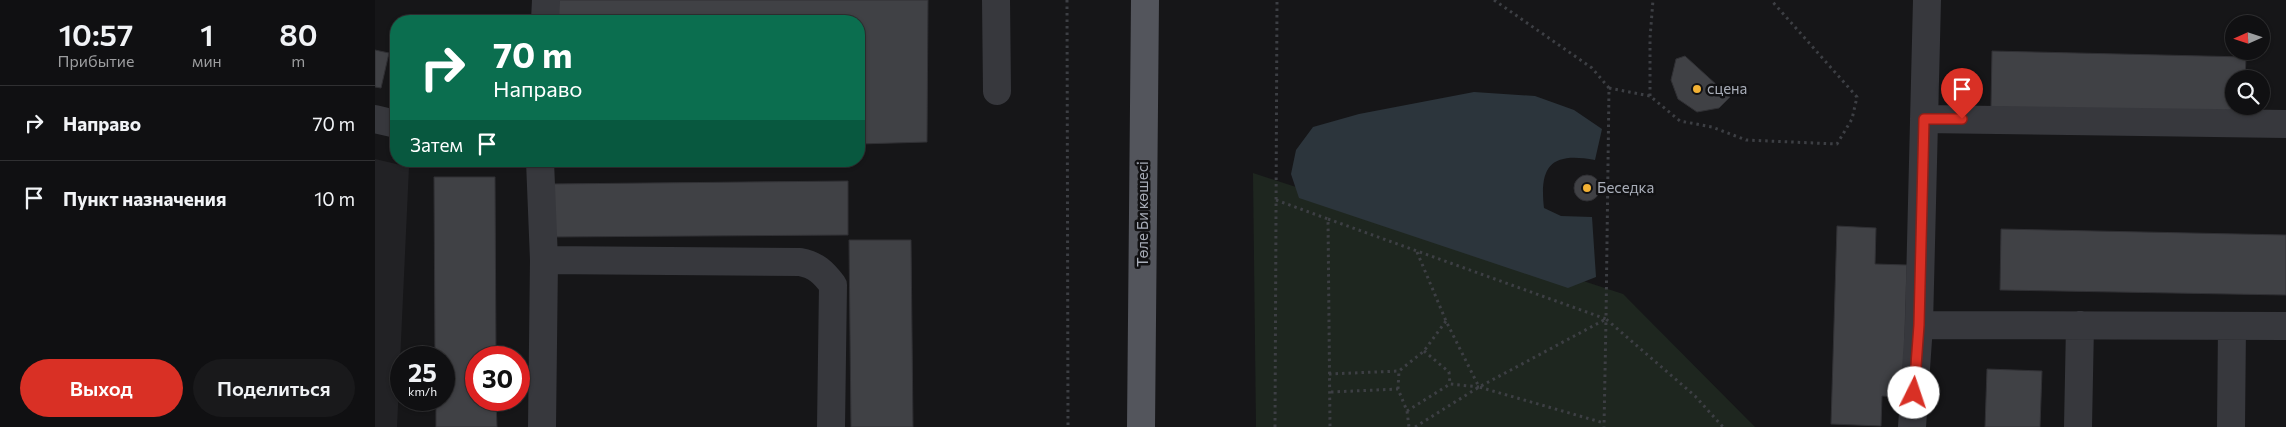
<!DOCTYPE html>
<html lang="ru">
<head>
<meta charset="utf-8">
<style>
	body { margin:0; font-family:Commissioner,sans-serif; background:#19191b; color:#f1f3f6; height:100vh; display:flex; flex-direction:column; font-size:19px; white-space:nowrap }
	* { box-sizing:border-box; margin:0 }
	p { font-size:16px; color:#9c9d9f }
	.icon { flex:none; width:28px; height:28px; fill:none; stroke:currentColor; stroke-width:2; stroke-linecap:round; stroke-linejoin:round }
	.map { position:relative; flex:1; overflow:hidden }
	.panel { display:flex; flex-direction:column; background:#101012; width:375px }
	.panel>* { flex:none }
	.top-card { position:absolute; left:15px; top:15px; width:475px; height:152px; border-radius:20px; box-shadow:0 1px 4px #0004,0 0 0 1px #303032; background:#0b6e4f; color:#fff; overflow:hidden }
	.needle { width:32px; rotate:267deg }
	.fabs { position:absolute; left:1850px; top:15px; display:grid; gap:10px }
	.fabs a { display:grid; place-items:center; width:45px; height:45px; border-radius:50%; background:#101012; box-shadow:0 1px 4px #0004,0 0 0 1px #303032; font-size:25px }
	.speed { position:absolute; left:15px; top:346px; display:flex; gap:10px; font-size:25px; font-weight:700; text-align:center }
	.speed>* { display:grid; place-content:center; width:65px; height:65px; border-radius:50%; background:#101012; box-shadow:0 1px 4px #0004,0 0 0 1px #303032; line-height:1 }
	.speed small { font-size:12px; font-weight:400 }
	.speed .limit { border:8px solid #d22; background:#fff; color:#111 }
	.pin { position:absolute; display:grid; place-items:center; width:42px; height:42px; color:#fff; margin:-51px -21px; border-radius:50% 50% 50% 0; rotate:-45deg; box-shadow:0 0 5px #0007 }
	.pin .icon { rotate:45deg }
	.me { position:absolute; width:55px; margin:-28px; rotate:4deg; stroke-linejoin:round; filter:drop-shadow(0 0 4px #0008) }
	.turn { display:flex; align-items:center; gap:18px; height:105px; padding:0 20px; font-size:22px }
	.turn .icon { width:65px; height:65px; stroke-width:2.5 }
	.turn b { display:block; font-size:35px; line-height:42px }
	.then { display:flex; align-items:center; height:48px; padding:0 20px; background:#0003; gap:10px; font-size:19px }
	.eta { display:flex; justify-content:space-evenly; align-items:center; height:85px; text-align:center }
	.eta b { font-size:30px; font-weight:600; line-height:35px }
	.cta { display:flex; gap:10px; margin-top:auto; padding:10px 20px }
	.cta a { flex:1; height:58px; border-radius:30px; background:#d93025; color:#fff; font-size:20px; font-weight:600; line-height:58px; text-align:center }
	.cta a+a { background:#19191b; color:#f1f3f6 }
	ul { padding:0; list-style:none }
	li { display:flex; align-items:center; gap:15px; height:75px; padding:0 20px; border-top:1px solid #303032 }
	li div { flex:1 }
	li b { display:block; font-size:19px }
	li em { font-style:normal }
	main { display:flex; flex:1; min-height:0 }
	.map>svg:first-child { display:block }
	.built { fill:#222225 }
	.green { fill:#1e261f }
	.water { fill:#2c353c }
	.building { fill:#404145; stroke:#303034 }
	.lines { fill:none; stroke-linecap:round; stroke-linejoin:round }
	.path { stroke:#3d3f44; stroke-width:3; stroke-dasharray:2.5 4; stroke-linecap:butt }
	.minor { stroke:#37383d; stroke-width:28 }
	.major { stroke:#53555c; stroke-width:28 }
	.route-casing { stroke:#8d1f18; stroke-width:12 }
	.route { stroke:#d93025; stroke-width:9 }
	.poi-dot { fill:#f2b134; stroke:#111113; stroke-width:2 }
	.labels { text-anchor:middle; stroke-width:5; stroke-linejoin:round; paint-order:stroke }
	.poi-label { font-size:15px; fill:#a8adb8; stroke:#111113; text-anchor:start }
	.street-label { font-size:15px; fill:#a8adb8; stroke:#111113 }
</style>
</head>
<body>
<main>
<section class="panel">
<div class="eta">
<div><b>10:57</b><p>Прибытие</p></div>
<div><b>1</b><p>мин</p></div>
<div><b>80</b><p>m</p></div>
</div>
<ul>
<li><svg class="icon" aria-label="right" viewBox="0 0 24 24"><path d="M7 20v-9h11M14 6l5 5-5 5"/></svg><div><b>Направо</b></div><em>70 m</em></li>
<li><svg class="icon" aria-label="arrive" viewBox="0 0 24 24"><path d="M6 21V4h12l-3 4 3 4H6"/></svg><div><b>Пункт назначения</b></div><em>10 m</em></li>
</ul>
<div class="cta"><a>Выход</a><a>Поделиться</a></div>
</section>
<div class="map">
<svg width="1911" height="427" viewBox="0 0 1911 427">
	<rect width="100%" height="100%" fill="#161618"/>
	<path class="built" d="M0,159L34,167L22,427H0Z"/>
	<path class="green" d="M878,173L1248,294L1380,427H881Z"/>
	<path class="water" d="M1099,92L1160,96L1199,110L1227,129L1220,160C1177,152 1164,165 1169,208L1186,216L1217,217L1221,277L1193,288L924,198L916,174L921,150L938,127L984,114Z"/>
	<path class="building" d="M176,0H553L552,142L484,144V21H176Z
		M0,50L14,53L6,88L0,87Z
		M1617,51L1871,57L1870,79H1859V106H1869V113L1616,107Z
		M1310,56L1355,97L1344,108L1322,112L1303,99L1296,80L1301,59Z
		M1199 188a13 13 0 1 1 26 0a13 13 0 1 1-26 0Z
		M59,177H120L121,358H101V400H121L122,427H61V400H69V358H60Z
		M473,181V235L175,237L174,184Z
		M1462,226L1501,228L1500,264L1532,265L1528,397L1507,396L1506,426L1456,424Z
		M1626,229L1911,235V295L1625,290Z
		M474,240H536L538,427H476Z
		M1612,369L1667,371L1665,427H1610Z"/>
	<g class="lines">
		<path class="path" d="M692,0L693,427
			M1119,0L1217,68L1234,88L1231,319L1320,396L1348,427
			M1234,88L1275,96L1305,121L1337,127L1371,140L1462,144L1477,119L1482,97L1396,0
			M1275,96V38L1278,0
			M901,200L953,219L955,427
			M953,219L1231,319L1229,427
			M1042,252L1071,321L1104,387L1229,423
			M1049,351L1074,372L1075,384L1104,387
			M954,374L1024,371L1049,351L1071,321
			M1023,389L1024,371
			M956,392L1023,389L1032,411L1034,427
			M1032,411L1075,384
			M900,427L902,0
			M1040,427L1104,387L1231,319"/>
		<path class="minor" d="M621,0L622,91
			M170,21L171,0
			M0,119L21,124
			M1549,119L1911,124
			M165,161L169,260L167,427
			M169,260L425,262C441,265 448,272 458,285L456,427
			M1544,325L1911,326
			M1537,427L1544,325L1552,0
			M1703,427L1705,325
			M1856,427L1857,326"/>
		<path class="major" d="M766,427L770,0"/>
	</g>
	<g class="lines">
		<defs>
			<path id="route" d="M1539,393L1544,325L1549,119H1587"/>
		</defs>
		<use href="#route" class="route-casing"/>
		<use href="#route" class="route"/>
	</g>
	<g class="poi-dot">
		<circle cx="1322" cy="89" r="5"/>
		<circle cx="1212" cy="188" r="5"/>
	</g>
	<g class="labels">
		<g class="poi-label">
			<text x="1332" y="94">сцена</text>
			<text x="1222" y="193">Беседка</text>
		</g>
		<g class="street-label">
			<text transform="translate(768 214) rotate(-90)" y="5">Төле Би көшесі</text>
		</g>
	</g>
</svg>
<div class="fabs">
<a><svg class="needle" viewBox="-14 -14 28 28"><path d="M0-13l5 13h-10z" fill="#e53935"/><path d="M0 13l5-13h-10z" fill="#9c9d9f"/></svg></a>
<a><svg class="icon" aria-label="search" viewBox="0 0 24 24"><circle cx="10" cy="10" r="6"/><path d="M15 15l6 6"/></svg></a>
</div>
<div class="speed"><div>25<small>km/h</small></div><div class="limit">30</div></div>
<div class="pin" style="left:1587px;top:119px;background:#d93025"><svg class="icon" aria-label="arrive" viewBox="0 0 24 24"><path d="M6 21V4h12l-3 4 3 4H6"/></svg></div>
<svg class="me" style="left:1539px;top:393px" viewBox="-20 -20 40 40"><circle r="19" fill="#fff"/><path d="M0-13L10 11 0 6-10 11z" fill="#d93025"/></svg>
<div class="top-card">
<div class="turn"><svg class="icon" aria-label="right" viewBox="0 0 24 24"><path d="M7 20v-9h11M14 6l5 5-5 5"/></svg><div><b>70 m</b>Направо</div></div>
<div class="then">Затем<svg class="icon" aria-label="arrive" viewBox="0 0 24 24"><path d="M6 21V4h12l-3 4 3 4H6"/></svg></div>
</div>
</div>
</main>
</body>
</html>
